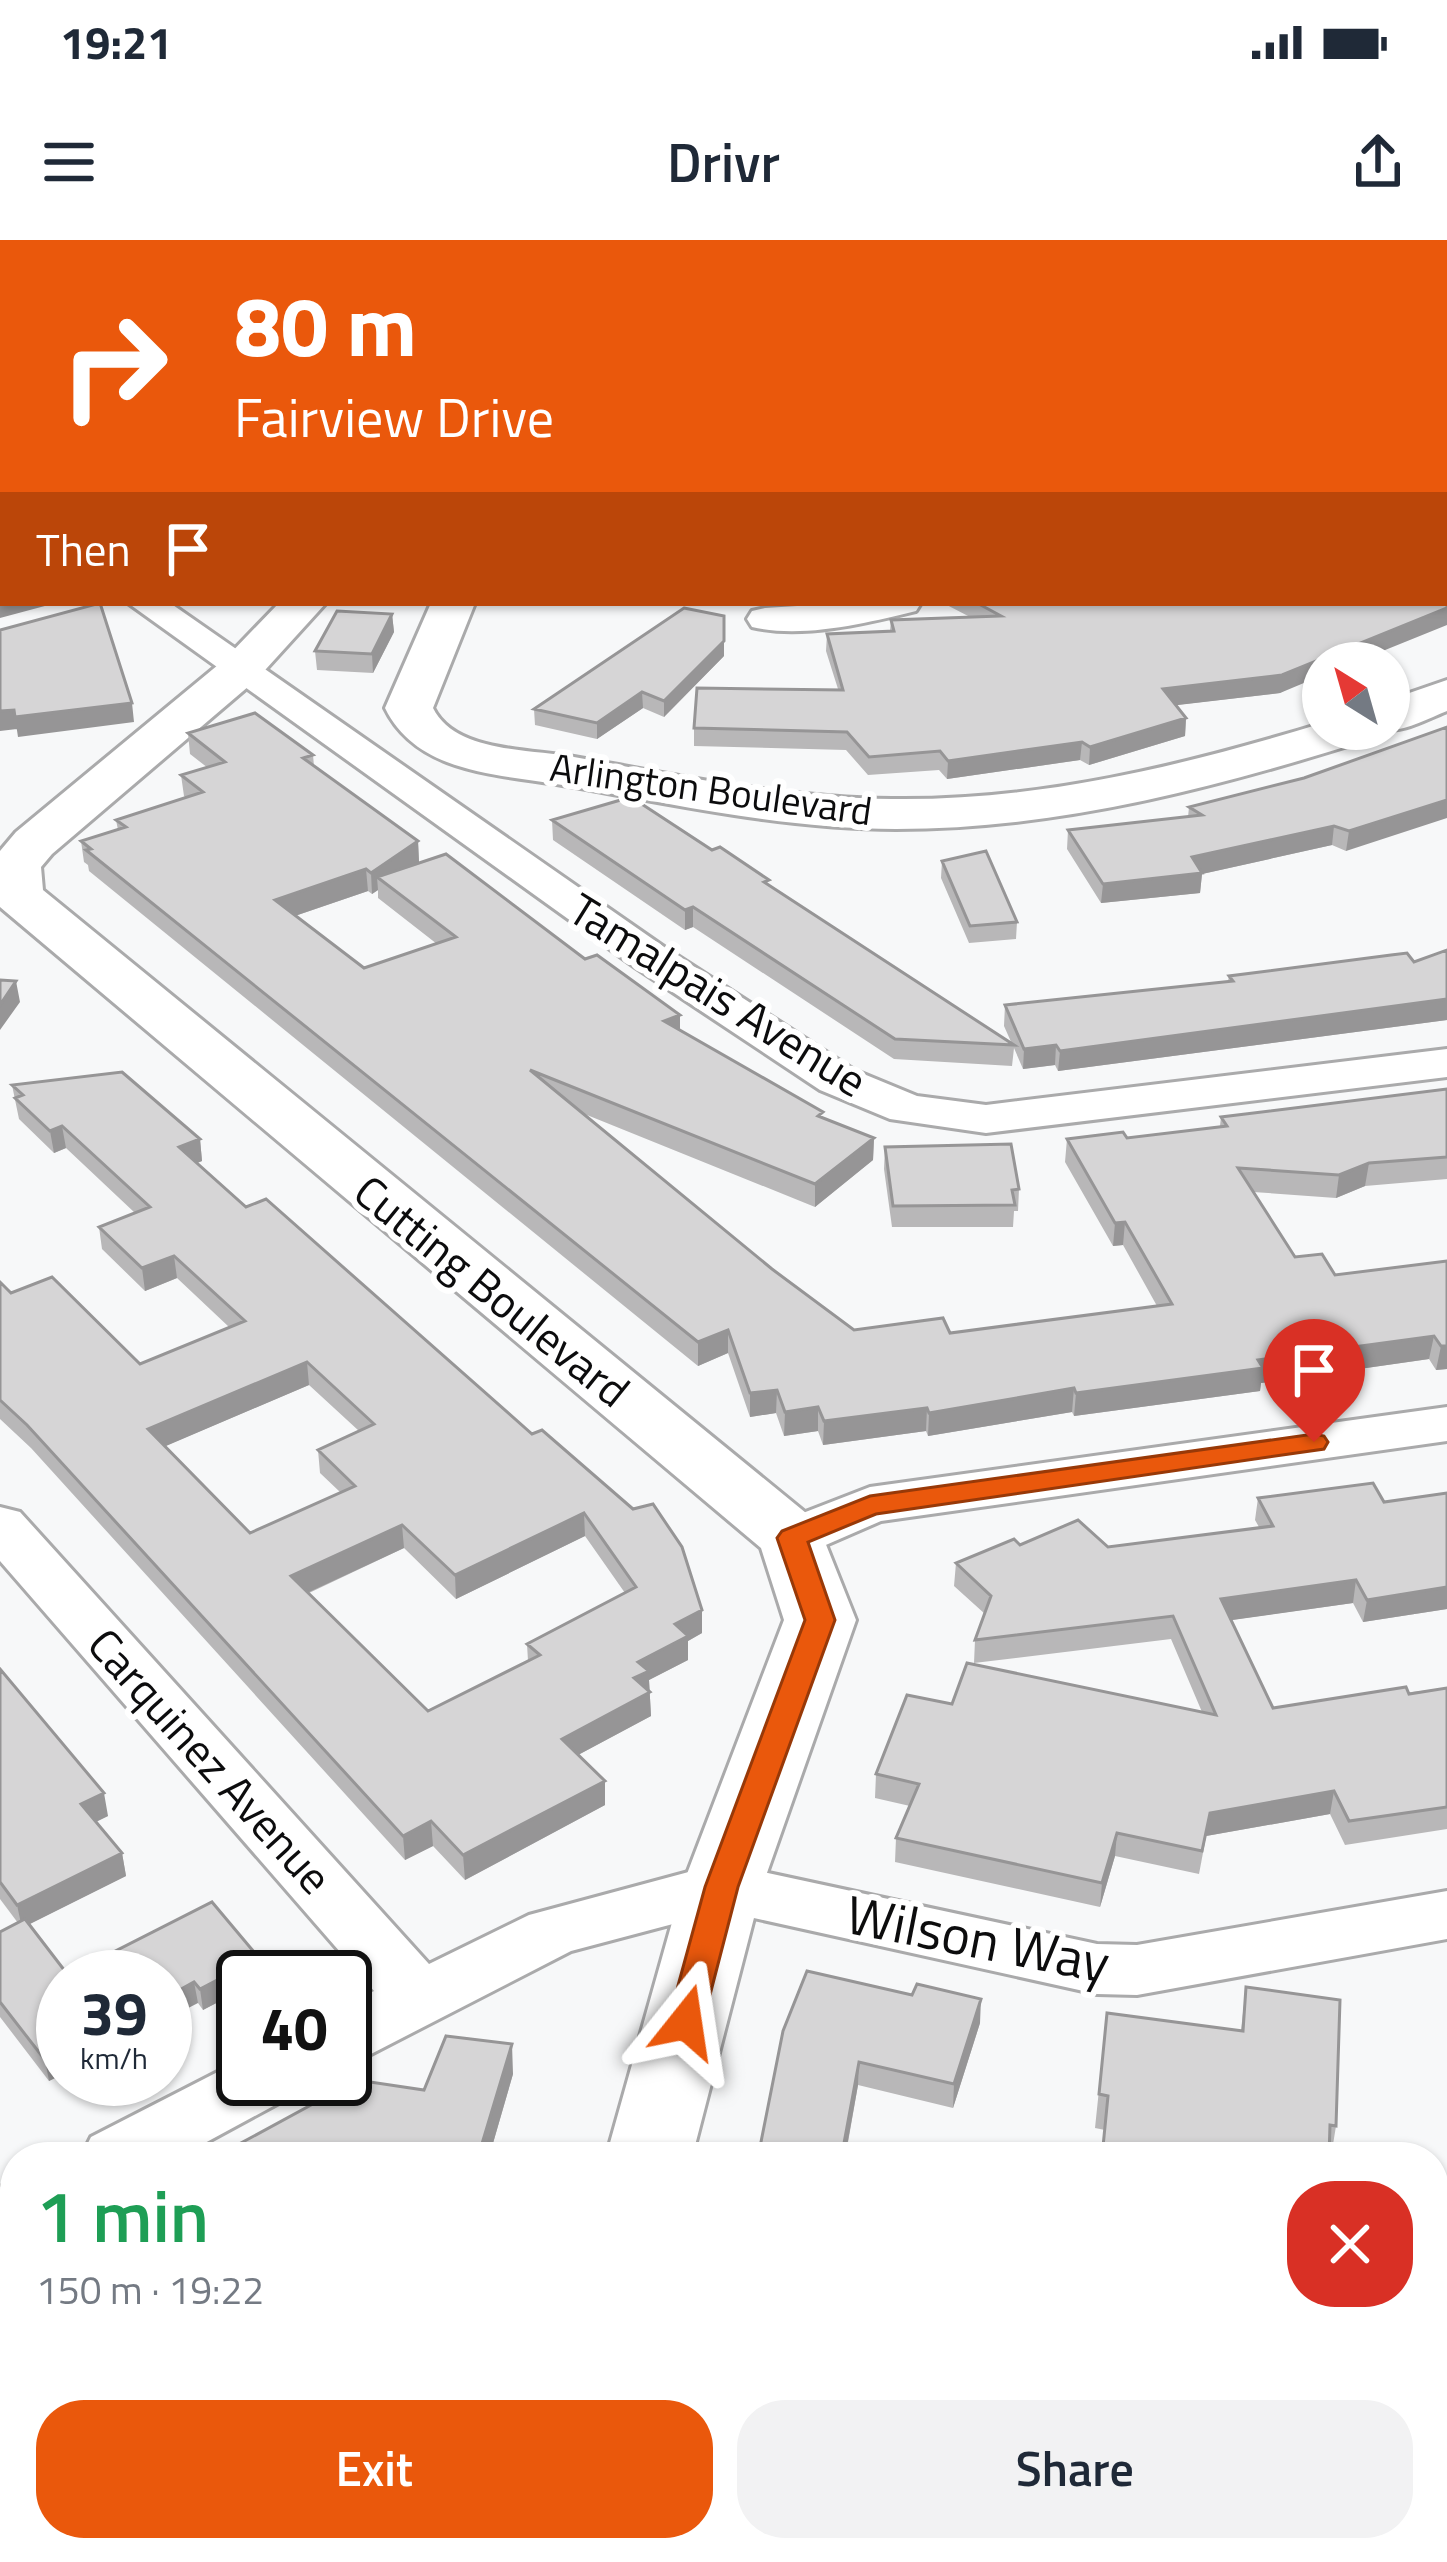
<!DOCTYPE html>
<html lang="en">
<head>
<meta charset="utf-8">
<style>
	body { margin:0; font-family:"Titillium Web",sans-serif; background:#f2f2f3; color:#1f2937; height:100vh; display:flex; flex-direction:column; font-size:45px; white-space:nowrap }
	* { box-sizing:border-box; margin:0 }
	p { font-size:39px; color:#747a83 }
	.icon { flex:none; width:66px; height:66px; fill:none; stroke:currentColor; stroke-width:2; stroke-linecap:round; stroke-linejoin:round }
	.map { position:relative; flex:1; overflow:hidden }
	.drawer { position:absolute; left:0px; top:1902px; width:1449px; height:420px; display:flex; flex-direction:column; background:#fff; border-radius:48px 48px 0 0; box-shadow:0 3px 9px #0004 }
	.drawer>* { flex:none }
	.guide { position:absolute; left:0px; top:0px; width:1449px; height:366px; box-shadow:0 3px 9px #0004; background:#ea580c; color:#fff; overflow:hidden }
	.needle { width:78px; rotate:323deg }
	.buttons { position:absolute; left:1302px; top:402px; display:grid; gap:24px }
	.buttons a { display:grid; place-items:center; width:108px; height:108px; border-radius:50%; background:#fff; box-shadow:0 3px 9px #0004; font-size:60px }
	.speed { position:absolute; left:36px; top:1710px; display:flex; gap:24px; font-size:60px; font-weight:700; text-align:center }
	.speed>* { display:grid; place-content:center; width:156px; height:156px; border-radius:50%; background:#fff; box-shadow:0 3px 9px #0004; line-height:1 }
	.speed small { font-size:30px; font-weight:400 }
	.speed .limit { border:6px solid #111; border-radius:18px; background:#fff; color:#111 }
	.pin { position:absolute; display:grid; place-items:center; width:102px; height:102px; color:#fff; margin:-123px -51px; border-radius:50% 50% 50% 0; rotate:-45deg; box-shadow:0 0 12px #0007 }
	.pin .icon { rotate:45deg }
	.me { position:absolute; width:132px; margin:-66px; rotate:15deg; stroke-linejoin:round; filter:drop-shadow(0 0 9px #0008) }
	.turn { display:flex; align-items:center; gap:42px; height:252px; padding:0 36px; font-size:54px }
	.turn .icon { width:156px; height:156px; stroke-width:2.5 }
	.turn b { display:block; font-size:84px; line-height:102px }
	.then { display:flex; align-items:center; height:114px; padding:0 36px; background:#0003; gap:24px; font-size:45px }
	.round { display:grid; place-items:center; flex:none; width:126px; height:126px; border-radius:48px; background:#f2f2f3 }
	.head { display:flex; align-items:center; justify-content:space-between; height:204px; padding:0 36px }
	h1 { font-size:72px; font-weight:600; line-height:90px; color:#1e9e55 }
	.primary-button { display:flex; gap:24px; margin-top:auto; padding:24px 36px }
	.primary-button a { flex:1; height:138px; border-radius:48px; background:#ea580c; color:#fff; font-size:48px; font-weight:600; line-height:138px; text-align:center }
	.primary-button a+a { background:#f2f2f3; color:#1f2937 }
	.status { display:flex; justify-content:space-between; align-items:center; height:84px; padding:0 60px; background:#fff; direction:ltr }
	.status svg { height:33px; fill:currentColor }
	header { display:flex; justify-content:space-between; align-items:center; height:156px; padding:0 36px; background:#fff; font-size:54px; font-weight:600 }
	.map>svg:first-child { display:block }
	.green { fill:#cbd0f5 }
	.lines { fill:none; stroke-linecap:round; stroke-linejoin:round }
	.minor-casing { stroke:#aaaaab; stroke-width:6 }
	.tertiary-casing { stroke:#aaaaab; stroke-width:6 }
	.secondary-casing { stroke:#aaaaab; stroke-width:6 }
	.minor { fill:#fff; fill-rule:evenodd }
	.tertiary { fill:#fff; fill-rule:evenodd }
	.secondary { fill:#fff; fill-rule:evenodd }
	.wall { fill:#b8b7b8; fill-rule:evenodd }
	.shaded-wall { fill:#969596 }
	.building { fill:#d6d5d6; stroke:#969596; stroke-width:3; fill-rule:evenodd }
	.route { fill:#ea580c; stroke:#983908; stroke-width:3 }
	.labels { text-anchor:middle; stroke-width:12; stroke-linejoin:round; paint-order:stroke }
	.far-street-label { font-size:39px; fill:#0c0c0d; stroke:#fff }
	.street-label { font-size:45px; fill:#0c0c0d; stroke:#fff }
	.near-street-label { font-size:54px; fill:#0c0c0d; stroke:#fff }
</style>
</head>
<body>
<div class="status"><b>19:21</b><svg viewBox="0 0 49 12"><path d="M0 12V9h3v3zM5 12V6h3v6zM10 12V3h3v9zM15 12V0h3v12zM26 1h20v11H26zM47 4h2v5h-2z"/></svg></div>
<header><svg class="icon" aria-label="menu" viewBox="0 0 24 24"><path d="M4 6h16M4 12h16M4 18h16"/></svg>Drivr<svg class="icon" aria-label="share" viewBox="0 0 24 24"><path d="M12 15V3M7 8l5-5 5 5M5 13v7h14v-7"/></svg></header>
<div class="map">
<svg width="1447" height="2322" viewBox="0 0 1447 2322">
	<rect width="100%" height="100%" fill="#f7f8f9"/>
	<path class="green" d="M433,0H1132L436,3Z"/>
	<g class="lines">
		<defs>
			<path id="minor" d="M128,363H170L667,709L854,830L917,856L986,865L1447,809V837L986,893L890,879L820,850L635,727Z
				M845,363H921L916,371C867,383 802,399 752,387L747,379L752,371L765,368Z
				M1447,1167V1201L881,1281L812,1311L792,1317L772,1311L763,1298L772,1285L870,1247Z
				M0,1267L20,1272L429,1724L529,1675L722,1623L1097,1704L1137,1705L1447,1651V1699L1137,1755L1097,1754L722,1671L571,1711L369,1815L345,1822V1765L374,1751L0,1321Z
				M243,1819V1839H299L288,1858L179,1917H81L91,1897Z
				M15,1941V2004L0,2009V1947Z"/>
			<path id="tertiary" d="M279,363H326L256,440L52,614L41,627L43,650L817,1282L856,1380L762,1647L692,1917H606L682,1647L784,1380L761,1308L0,667V611L16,592L224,420Z
				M496,2307H594L590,2322H492Z"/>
			<path id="secondary" d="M431,363H475L433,468C455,513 532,509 574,517C679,536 785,558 892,559C1039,561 1183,526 1323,483V489H1377L1370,499C1215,548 1059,589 896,589C786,589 677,565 569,546C504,534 418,536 385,468Z
				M1447,440V471C1426,479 1402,494 1380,489H1389V460Z"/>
		</defs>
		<use href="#minor" class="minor-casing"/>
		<use href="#tertiary" class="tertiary-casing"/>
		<use href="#secondary" class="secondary-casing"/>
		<use href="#minor" class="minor"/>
		<use href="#tertiary" class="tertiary"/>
		<use href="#secondary" class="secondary"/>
	</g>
	<path class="wall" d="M109,0H164L161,3H114Z
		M3,130V247L0,246V131Z
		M943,363H1446L1280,453L1176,465L1186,478L1185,496L1089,525L1080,520L947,539L939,530L868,535L846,510L694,506V488L838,449L826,411L827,394L890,391L891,380L970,377Z
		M392,374L394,392L373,433L317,430L315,411Z
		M724,416L664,477L643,468L597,499L535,485L534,469Z
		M1447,487L1346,611L1332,605L1202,634L1200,653L1101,663L1067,609L1068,590L1188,577L1189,567L1304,538Z
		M188,493L313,515L314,526L418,601L419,622L415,625L585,719L680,775V790L823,878L874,898L873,920L815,967L582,873L772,1029L854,1090L950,1093L1157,1066L1123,1005L1113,1006L1065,922L1067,899L1127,898L1220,886L1221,877L1447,849V939L1365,946L1336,958L1253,952L1295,1017L1335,1035L1447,1021V1129L1436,1130L1429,1119L1261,1143L1260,1151L1074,1176L1072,1172L928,1196L926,1191L823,1205L818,1191L784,1196L776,1173L750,1177L728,1113L698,1126L89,631L88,625L84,622L81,601L118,590L116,580L186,558L184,556L181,535L208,528L190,514ZM378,650V658L437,704L364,728L295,676L368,651L372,654Z
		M552,580L712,610L1012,804L1004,786L1005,765L1228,741L1229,736L1447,780L1058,831L1055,825L1023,829L1014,808L1012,826L894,819L693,687L685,690L553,600Z
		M942,621L1017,682L1016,699L969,703L941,638Z
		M12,845L200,899L202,921L197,923L246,967L532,1194L702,1393L688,1401V1420L649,1440L651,1476L578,1515L605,1565L465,1640L433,1606L405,1620L31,1208L0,1179V1042L11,1053L140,1124L229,1087L177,1038L145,1051L102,1009L99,987L135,973L66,908L54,913L19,879ZM309,1145L359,1191L318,1210L320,1233L340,1252L250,1293L165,1206ZM585,1296L625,1353L527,1404L528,1421L428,1471L309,1353L404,1308L456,1359Z
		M885,907L1019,949L1018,971H1014L1013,987H892L884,929Z
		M1447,1253V1369L1363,1382L1353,1363L1231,1380L1273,1468L1447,1448V1589L1345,1605L1330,1574L1206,1596L1199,1634L1115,1616L1100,1667L895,1622L896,1598L910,1566L875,1558L876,1534L952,1464L1202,1472L1171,1399L974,1423L975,1400L985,1374L954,1346L956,1323L1020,1305L1108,1307L1259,1287L1255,1280L1258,1258L1384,1262Z
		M0,1429L108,1576L96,1582L122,1613L126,1636L29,1684L68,1735L259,1718L262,1737H243V1749L203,1770L198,1763L63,1737V1834L49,1841L0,1777V1692L18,1683L0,1659Z
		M1246,1747L1336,1886L1331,1917H1102L1105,1890L1095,1888L1107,1773L1241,1790Z
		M980,1783L953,1868L858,1845L846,1914L758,1917L783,1791Z
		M513,1834L489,1917H243L241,1903L424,1850Z
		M15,2029V2100L2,2098L0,2088V2057Z
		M134,2307H159L134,2311Z
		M185,2307H318L223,2322H187Z"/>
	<path class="shaded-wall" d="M3,358V363H56L0,378V359Z
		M1447,368V385L1353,423H1323V435L1280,453L1161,467L1163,449Z
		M392,374L394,392L373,433L372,414Z
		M724,401V416L664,477V461Z
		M642,452L643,468L597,499V483Z
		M132,463L134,482L18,497L15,477Z
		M14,470L17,489L0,491V471Z
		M1186,478L1185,496L1089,525L1090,507Z
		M1082,502L1080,520L947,539L948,521Z
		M1447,560V578L1346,611L1349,591Z
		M1334,586L1332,605L1202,634L1200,653L1101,663L1103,644L1192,617Z
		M418,601L419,622L386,644L377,637L378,650L372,654L371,633Z
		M366,629L368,651L277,682L275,660Z
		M693,667V687L685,690V670Z
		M16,741L20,762L0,790V765Z
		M1447,759V780L1058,831L1060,811Z
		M680,775V797L664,781Z
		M1056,805L1055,825L1023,829L1024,809Z
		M62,886L66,908L54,913L50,891Z
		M874,898L873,920L815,967V944Z
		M200,899L202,921L182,929L179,907Z
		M1369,923L1365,946L1336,958L1339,935Z
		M1125,982L1123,1005L1113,1006L1115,983Z
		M174,1016L177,1038L145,1051L142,1028Z
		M728,1090V1113L698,1126V1102Z
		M1434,1096L1429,1119L1261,1143L1260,1151L1074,1176L1076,1153L1258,1120Z
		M1441,1106H1447V1129L1436,1130Z
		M307,1122L309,1145L152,1212L148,1189Z
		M1074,1148L1072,1172L928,1196L929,1173Z
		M777,1150L776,1173L750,1177V1153Z
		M818,1167V1191L784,1196L785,1172Z
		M927,1168L926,1191L823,1205L824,1181Z
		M584,1273L585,1296L456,1359L455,1335Z
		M402,1285L404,1308L294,1359L291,1336Z
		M1356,1340L1353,1363L1218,1382L1221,1359Z
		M1447,1347V1369L1363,1382L1367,1360Z
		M702,1370V1393L688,1401V1420L649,1440L651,1476L563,1523L562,1499L634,1438L638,1422L675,1384Z
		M605,1541V1565L465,1640L463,1615Z
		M1334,1551L1330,1574L1206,1596L1199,1634L1210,1573Z
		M104,1553L108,1576L85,1587L81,1564Z
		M431,1581L433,1606L405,1620L403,1596Z
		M1117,1593L1115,1616L1100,1667L1102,1643Z
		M122,1613L126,1636L22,1688L17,1665Z
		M259,1718L262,1737H243V1749L203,1770L200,1749Z
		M194,1742L198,1763L165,1780V1758Z
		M981,1759L980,1783L953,1868L954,1844Z
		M512,1804L513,1834L489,1917H478Z
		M63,1811V1834L49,1841L45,1820Z
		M859,1822L858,1845L845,1917H842Z"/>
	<path class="building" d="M0,0H104L106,3H3V119L0,108Z
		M279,0H399L396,3H278Z
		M1135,0H1447V59L1446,64V3H1125Z
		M1446,77H1447L1446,150Z
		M3,130V231L0,229V131Z
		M1446,173L1447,368L1282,435L1163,449L1186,478L1090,507L1082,502L948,521L940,511L869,517L847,492L694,488L697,448L843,450L827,394L894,391L891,380L1001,376L977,363H1446Z
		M0,255L3,256V358L0,359Z
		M100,363L132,463L15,477L14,470L0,471V390Z
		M684,368L724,376V401L664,461L642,452L597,483L534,469Z
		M337,371L392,374L372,414L315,411Z
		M255,473L313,515L303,518L418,601L371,633L366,629L275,660L364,728L456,697L377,637L446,614L585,719L597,715L680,775L664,781L823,872L818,876L874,898L815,944L530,830L772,1029L854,1090L943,1078L950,1093L1172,1064L1125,982L1115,983L1067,899L1123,892L1127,898L1227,886L1221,877L1447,849V917L1369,923L1339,935L1238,928L1295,1017L1322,1014L1335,1035L1447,1021V1106H1441L1434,1096L1258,1120L1263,1128L1076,1153L1074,1148L929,1173L927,1168L824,1181L818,1167L785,1172L777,1150L750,1153L728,1090L698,1102L86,610L91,609L81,601L126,587L116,580L203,552L181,535L225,522L188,493Z
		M1447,487V560L1349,591L1334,586L1192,617L1202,633L1103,644L1068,590L1202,575L1189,567L1304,538Z
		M631,557L712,610L720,607L769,640L764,642L1014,805L895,799L693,667L685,670L552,580Z
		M986,611L1017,682L970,686L942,621Z
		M1447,710V759L1060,811L1056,805L1024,809L1005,765L1233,741L1229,736L1391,715L1407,713L1414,722Z
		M0,740L16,741L0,765Z
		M122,832L200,899L179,907L246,967L266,959L532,1194L542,1190L633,1269L653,1264L682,1307L702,1370L675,1384L688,1396L638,1422L649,1431L634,1438L650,1452L562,1499L605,1541L463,1615L431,1581L403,1596L27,1185L0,1160V1042L11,1053L52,1037L140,1124L245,1081L174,1016L142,1028L99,987L150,967L62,886L50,891L15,858L23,855L12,845ZM307,1122L374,1184L318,1210L355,1246L250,1293L148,1189ZM584,1273L636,1347L527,1404L540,1415L428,1471L291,1336L402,1285L455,1335Z
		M1011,904L1019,949L1012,950L1015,965L893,966L885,907Z
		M1373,1243L1384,1262L1447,1253V1347L1367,1360L1356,1340L1221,1359L1273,1468L1406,1447L1409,1454L1447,1448V1567L1349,1581L1334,1551L1210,1573L1202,1611L1117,1593L1102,1643L896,1598L919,1544L876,1534L907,1455L952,1464L967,1423L1216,1475L1173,1376L975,1400L991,1356L956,1323L1014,1299L1020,1305L1078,1280L1108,1307L1273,1286L1258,1258Z
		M0,1429L104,1553L81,1564L122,1613L17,1665L0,1642Z
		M212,1662L259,1718L200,1749L194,1742L165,1758V1737H63V1811L45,1820L0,1762V1692L25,1679L68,1735Z
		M807,1731L912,1755L917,1744L981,1759L954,1844L859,1822L842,1914L866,1917H758L783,1791Z
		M1246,1747L1340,1760L1336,1886L1330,1885L1329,1917H1102L1108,1856L1099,1854L1107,1773L1243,1791Z
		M446,1796L512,1804L478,1917H252L241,1903L357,1840L424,1850Z
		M15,2029V2071L0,2069V2057L12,2030Z
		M748,2307H962L965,2308L963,2322H745Z
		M1058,2307H1299L1298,2322H1056Z"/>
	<path class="route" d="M1314,1194L1324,1196L1328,1202L1324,1209L876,1274L808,1302L835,1380L738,1647L703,1782L698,1791L686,1795L673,1791L668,1782L705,1647L805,1380L777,1298L782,1291L870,1256Z"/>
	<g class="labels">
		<g class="far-street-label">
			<text transform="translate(711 549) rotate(8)" y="14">Arlington Boulevard</text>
		</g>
		<g class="street-label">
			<text transform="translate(718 755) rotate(32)" y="16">Tamalpais Avenue</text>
			<text transform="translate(492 1051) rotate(39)" y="16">Cutting Boulevard</text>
			<text transform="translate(210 1521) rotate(48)" y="16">Carquinez Avenue</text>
		</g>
		<g class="near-street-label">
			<text transform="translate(978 1699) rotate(11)" y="19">Wilson Way</text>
		</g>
	</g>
</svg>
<div class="buttons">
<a><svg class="needle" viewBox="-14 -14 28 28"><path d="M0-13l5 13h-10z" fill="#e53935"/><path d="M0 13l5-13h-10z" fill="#747a83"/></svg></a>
</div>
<div class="speed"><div>39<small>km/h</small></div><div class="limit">40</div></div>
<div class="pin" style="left:1314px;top:1202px;background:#d93025"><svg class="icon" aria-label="arrive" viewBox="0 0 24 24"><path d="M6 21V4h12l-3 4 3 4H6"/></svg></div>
<svg class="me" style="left:686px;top:1782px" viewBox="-20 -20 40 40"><path d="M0-17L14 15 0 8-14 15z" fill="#ea580c" stroke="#fff" stroke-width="4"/></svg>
<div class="guide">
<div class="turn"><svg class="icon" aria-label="right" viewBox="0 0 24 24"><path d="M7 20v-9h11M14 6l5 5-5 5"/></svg><div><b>80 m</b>Fairview Drive</div></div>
<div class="then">Then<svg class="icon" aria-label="arrive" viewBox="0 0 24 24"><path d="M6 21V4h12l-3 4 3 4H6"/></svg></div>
</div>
<section class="drawer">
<div class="head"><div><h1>1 min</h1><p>150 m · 19:22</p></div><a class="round" style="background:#d93025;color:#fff"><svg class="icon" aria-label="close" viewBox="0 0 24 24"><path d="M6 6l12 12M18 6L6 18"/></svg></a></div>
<div class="primary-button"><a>Exit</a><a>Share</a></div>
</section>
</div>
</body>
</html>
